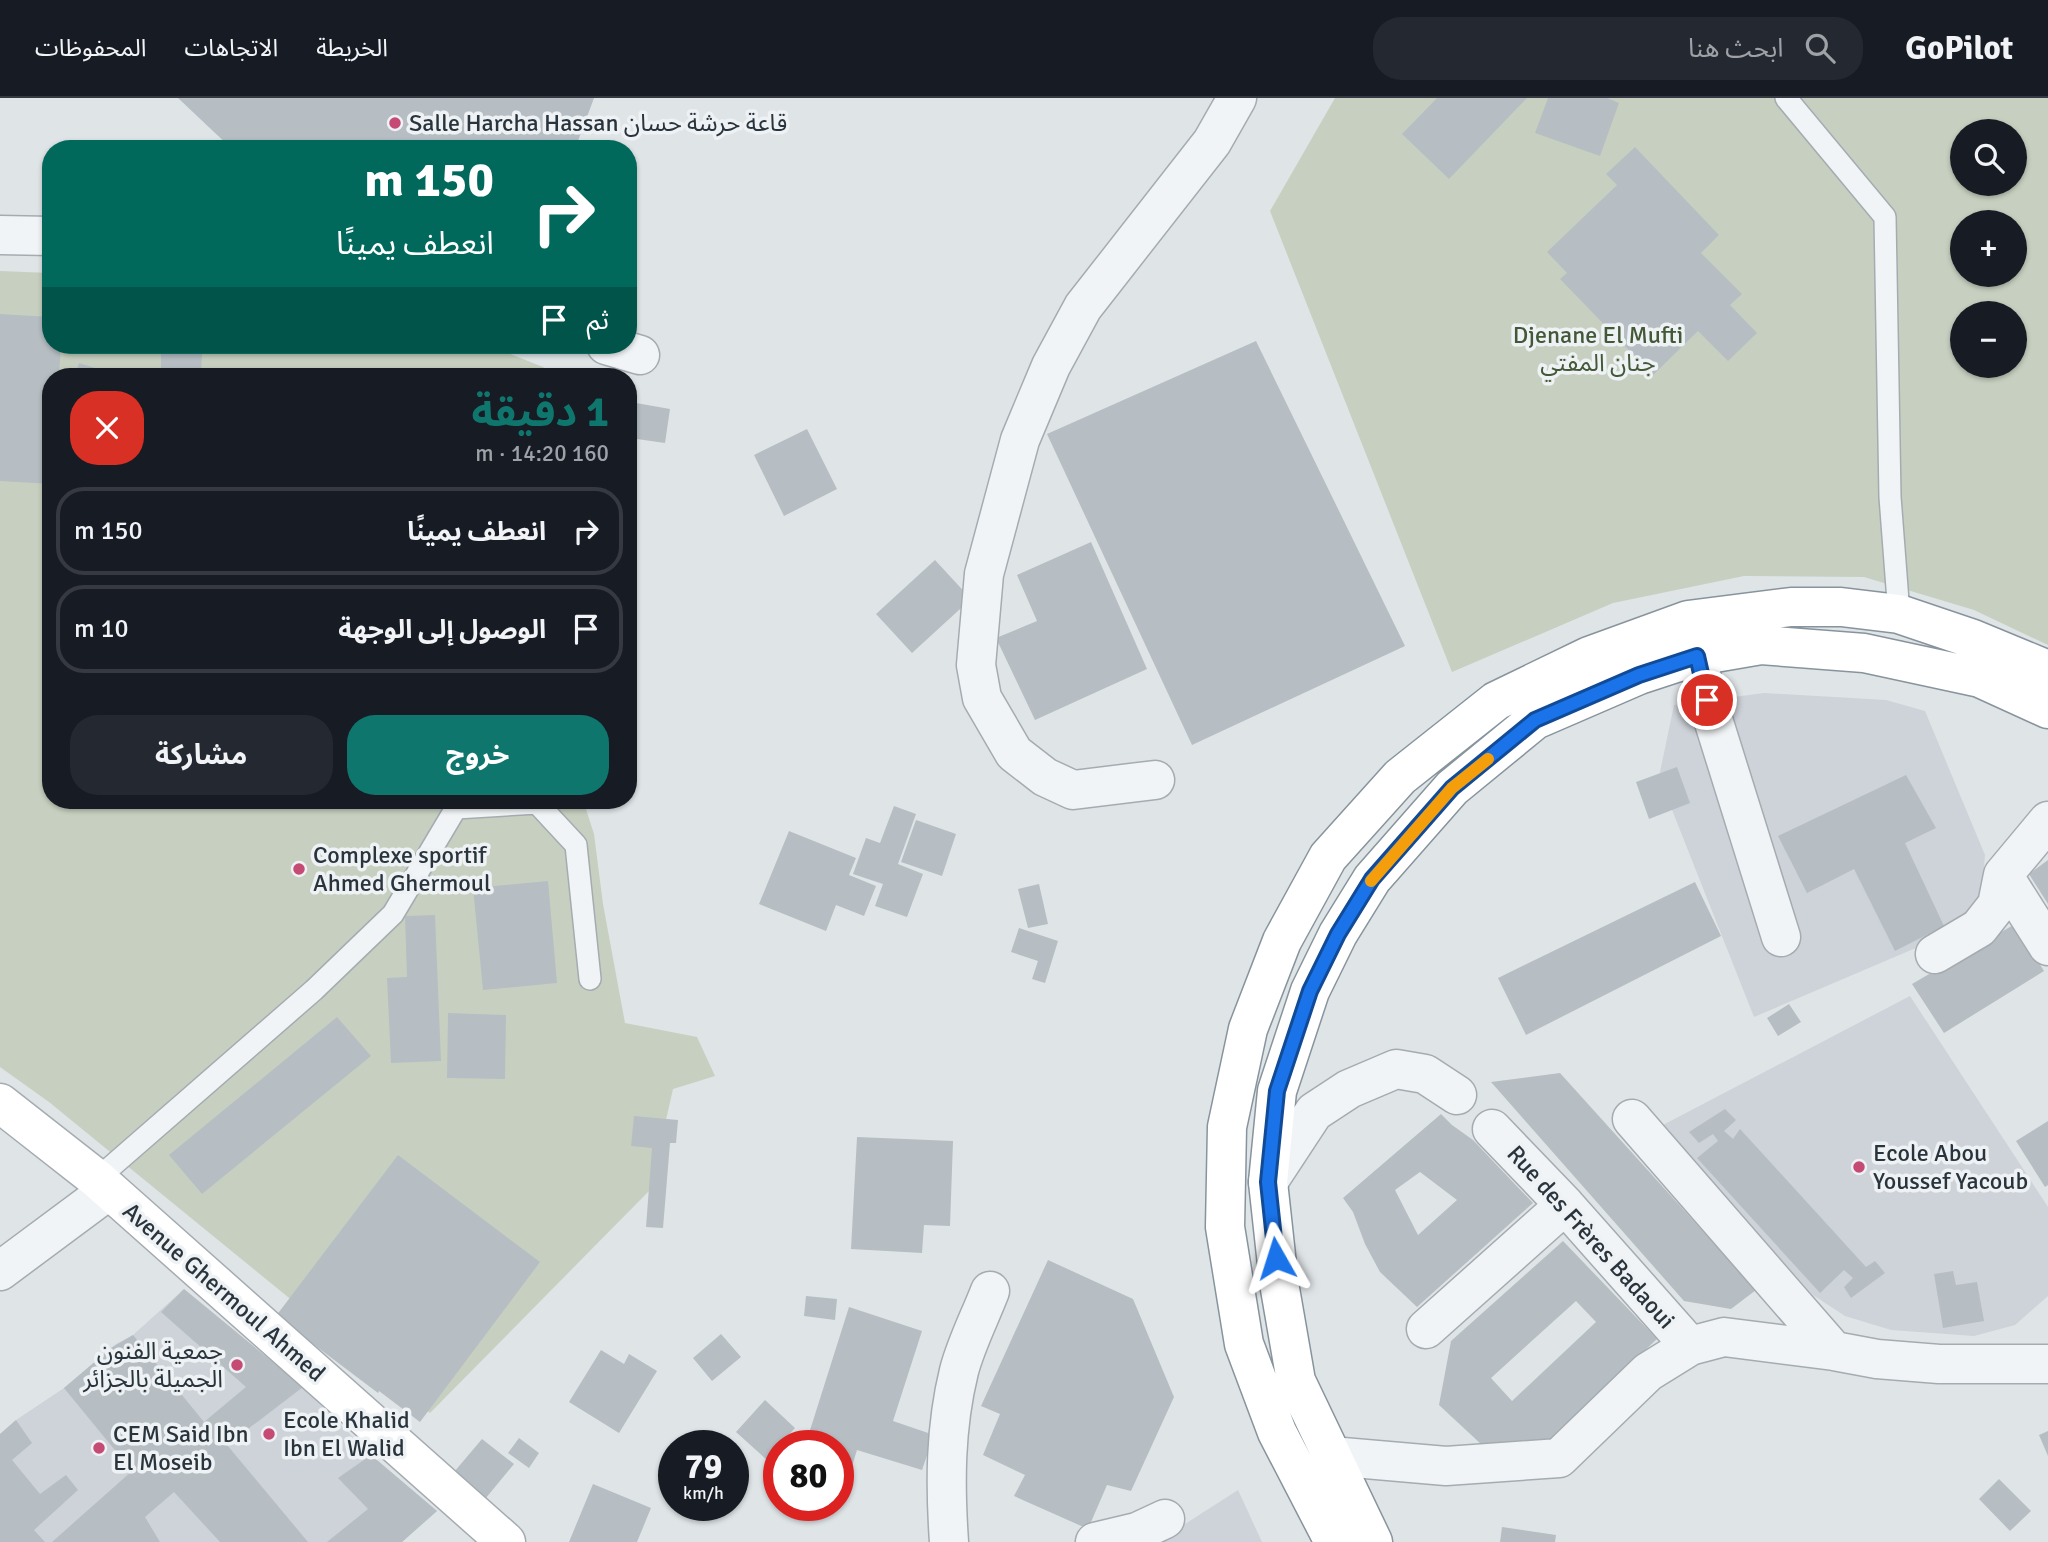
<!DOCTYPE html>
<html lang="ar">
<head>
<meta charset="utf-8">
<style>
	body { margin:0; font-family:Signika,"Noto Sans Arabic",sans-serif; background:#242831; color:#f1f3f6; direction:rtl; height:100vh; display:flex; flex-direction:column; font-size:26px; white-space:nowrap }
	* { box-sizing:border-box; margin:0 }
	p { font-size:23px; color:#9ea1a6 }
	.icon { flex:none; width:38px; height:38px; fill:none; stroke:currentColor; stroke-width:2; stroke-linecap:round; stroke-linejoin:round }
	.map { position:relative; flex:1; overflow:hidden; direction:ltr }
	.side { position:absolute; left:42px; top:270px; width:595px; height:441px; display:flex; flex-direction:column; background:#171b24; border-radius:28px; box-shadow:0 2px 5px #0004; direction:rtl }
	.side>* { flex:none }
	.top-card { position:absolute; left:42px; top:42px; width:595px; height:214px; border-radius:28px; box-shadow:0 2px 5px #0004; direction:rtl; background:#00695c; color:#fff; overflow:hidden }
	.tools { position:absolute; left:1950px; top:21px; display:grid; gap:14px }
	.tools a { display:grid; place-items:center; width:77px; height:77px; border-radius:50%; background:#171b24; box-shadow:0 2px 5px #0004; font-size:35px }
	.speed { position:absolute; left:658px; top:1332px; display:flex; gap:14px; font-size:35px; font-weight:700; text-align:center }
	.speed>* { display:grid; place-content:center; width:91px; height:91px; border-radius:50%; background:#171b24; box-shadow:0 2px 5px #0004; line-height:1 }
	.speed small { font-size:18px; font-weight:400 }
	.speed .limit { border:10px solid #d22; background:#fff; color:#111 }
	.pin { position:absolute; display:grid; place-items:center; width:60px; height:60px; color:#fff; margin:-30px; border:4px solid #fff; border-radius:50%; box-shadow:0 2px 7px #0007 }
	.me { position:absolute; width:77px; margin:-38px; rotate:354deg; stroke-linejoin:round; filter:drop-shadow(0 0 5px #0008) }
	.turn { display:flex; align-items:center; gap:24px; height:147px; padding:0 28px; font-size:32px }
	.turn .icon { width:91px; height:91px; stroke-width:2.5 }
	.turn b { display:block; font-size:49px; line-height:60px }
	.then { display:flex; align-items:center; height:66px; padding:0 28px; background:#0003; gap:14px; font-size:26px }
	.round { display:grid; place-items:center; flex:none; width:74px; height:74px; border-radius:28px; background:#242831 }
	.overview { display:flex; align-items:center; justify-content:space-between; height:119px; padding:0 28px }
	h1 { font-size:42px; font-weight:700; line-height:52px; color:#0f766e }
	.button { display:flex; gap:14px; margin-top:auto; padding:14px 28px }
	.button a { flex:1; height:80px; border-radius:28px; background:#0f766e; color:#fff; font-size:28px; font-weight:700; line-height:80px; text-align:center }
	.button a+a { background:#242831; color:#f1f3f6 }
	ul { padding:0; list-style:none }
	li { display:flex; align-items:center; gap:21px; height:88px; margin:0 14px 10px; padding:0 14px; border:4px solid #363941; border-radius:28px }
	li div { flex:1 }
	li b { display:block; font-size:26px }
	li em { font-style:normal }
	header { display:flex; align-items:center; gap:42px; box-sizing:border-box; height:98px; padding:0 35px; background:#171b24; border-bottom:2px solid #363941 }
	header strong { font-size:33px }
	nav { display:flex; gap:38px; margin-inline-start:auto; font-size:24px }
	.search { width:490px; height:63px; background:#242831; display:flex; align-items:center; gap:18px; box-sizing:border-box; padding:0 24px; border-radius:28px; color:#9ea1a6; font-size:26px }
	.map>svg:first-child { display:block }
	.built { fill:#cdd3d9 }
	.green { fill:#c7d0c0; fill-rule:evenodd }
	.building { fill:#b6bec3; fill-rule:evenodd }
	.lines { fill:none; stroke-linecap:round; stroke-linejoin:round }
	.lane-casing { stroke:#a5acb1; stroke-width:24 }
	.street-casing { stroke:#a5acb1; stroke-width:41 }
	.secondary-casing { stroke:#a5acb1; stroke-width:41 }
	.highway-casing { stroke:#87949d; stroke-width:41 }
	.lane { stroke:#f1f4f6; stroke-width:21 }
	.street { stroke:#f1f4f6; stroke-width:38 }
	.secondary { stroke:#fff; stroke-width:38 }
	.highway { stroke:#fff; stroke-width:38 }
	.route-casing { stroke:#114b97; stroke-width:18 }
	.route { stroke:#1a73e8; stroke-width:12 }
	.slow { stroke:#f59e0b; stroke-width:12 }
	.poi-dot { fill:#c54b75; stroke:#eef2f5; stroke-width:2.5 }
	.labels { text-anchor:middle; stroke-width:7; stroke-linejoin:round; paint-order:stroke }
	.poi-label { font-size:24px; fill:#29343d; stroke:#eef2f5; text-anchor:start }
	.park-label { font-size:24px; fill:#435837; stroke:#eef2f5 }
	.street-label { font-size:24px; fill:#29343d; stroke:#eef2f5 }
</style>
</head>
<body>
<header>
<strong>GoPilot</strong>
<div class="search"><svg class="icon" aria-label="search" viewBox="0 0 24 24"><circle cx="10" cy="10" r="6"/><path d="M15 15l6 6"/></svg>ابحث هنا</div>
<nav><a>الخريطة</a><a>الاتجاهات</a><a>المحفوظات</a></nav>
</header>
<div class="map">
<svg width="2048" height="1444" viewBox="0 0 2048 1444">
	<rect width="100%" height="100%" fill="#dfe4e7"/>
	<path class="built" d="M1764,595L1886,602L1925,613L1985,757L1982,793L1973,817L1951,835L1754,919L1659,679L1674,607Z
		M1910,898L2048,1109V1198L2015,1227L1974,1238L1891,1232L1845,1218L1813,1197L1661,1028Z
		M184,1191L303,1289L371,1357L437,1413L402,1444H0V1336L16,1322L64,1290L116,1246L133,1237Z
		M1238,1392L1262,1444H1157Z"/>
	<path class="green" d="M1335,0H2048V547L1974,512L1864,479L1744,478L1613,505L1452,574L1270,113ZM1962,33H2014V86H1962ZM1962,124H2014V177H1962ZM1962,215H2014V268H1962Z
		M0,173L51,175V247H488L543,269L554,278H51V702H583L594,736L603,806L625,925L697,939L715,978L673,991L650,1092L430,1315L49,1004L0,969Z"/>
	<path class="building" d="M178,0H594L575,51H232Z
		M1437,0H1527L1449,81L1402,36Z
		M1548,0H1607L1619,5L1600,58L1535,35Z
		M1635,49L1719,137L1701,155L1742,196L1730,207L1757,235L1728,263L1698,233L1653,277L1560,181L1567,175L1547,154L1617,87L1606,76Z
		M0,216L51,219V247H61L59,278H51V386L0,383Z
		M1256,243L1405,548L1192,647L1047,336Z
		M161,252H191L202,256L201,278H161Z
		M79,265L121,278H75Z
		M636,305L670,311L665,345L630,340Z
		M807,331L837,391L784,418L754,357Z
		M1091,444L1147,571L1035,622L996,540L1037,523L1017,477Z
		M935,462L971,501L912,555L876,516Z
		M1677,669L1690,705L1649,721L1636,684Z
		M1906,677L1936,730L1905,745L1944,828L1895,853L1854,771L1807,795L1778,738Z
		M894,708L916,716L898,766L923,776L907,819L875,808L883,786L853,776L866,740L880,745Z
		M916,722L956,736L942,778L901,764Z
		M789,733L856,760L849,777L876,788L864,818L836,807L826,833L759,806Z
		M2048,762V806L2029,776Z
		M548,783L557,885L483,892L473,790Z
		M1695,784L1721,838L1526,937L1498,880Z
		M1039,786L1048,826L1028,830L1018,791Z
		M435,817L441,963L391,965L387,880L407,879L405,818Z
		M2015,826L2044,873L1944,935L1912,886Z
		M1019,830L1058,843L1045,885L1032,881L1038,863L1011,854Z
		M1789,906L1801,924L1778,938L1767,920Z
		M448,915L506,917L505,981L447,980Z
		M337,919L371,958L202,1096L169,1057Z
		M1560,975L1756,1192L1731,1211L1684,1203L1491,984Z
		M1725,1011L1736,1022L1724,1033L1733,1041L1740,1031L1866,1169L1875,1163L1885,1175L1851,1200L1844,1189L1853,1180L1844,1172L1820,1195L1697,1060L1718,1043L1713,1036L1699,1045L1689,1034Z
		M1441,1016L1452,1027L1473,1042L1533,1105L1417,1209L1380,1174L1365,1146L1353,1114L1343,1100ZM1420,1074L1457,1102L1418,1137L1395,1092Z
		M634,1018L678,1022L676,1045H670L663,1130L646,1129L652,1050L631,1048Z
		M2048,1023V1087L2045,1089L2016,1043Z
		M857,1039L953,1043L950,1128L924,1127L922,1155L851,1151Z
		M398,1057L540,1164L420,1324L379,1293L378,1295L276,1218Z
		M1563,1143L1657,1241L1541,1349L1482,1347L1439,1307L1451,1243ZM1576,1203L1596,1224L1512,1303L1491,1280Z
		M1048,1162L1133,1201L1174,1299L1131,1393L1107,1387L1088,1431L1014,1398L1025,1377L983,1357L1000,1316L981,1308Z
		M1953,1173L1956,1187L1977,1184L1984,1223L1943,1230L1934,1176Z
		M184,1191L303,1289L227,1347L308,1444H220L174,1394L145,1419L160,1444H52L132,1373L64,1290L111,1250L133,1237L204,1324L246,1289L161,1214Z
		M806,1198L837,1201L835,1222L804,1218Z
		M849,1209L922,1233L893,1323L934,1337L922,1372L857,1352L840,1406L838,1405V1348H805Z
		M721,1236L741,1259L712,1283L693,1260Z
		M601,1252L624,1266L629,1256L657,1273L619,1335L569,1304Z
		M765,1302L795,1330L766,1361L736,1334Z
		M16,1322L32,1345L12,1362L40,1396L66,1377L78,1392L34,1432L45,1444H0V1336Z
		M2048,1333V1358L2039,1337Z
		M519,1340L539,1355L529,1370L508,1355Z
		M482,1341L514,1366L481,1406L449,1380Z
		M371,1357L437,1413L402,1444H327L368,1411L338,1380Z
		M1999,1381L2031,1413L2010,1433L1979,1401Z
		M593,1386L651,1410L637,1444H569Z
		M1502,1429L1556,1437L1555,1444H1500Z"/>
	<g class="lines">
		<defs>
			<path id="lane" d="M1786,0L1885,119L1890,399L1899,516
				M97,1081L314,892L393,816L456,710L537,705L576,747L590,881"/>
			<path id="street" d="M0,137L51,138
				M606,247L640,257
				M1697,558L1707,602L1781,839
				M1155,682L1073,692L1045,679L1014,655L982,600L976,567L984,476L1020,342L1051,268L1083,209L1212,44L1237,0
				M2003,777L2048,848
				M1935,856L1979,830L1997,807L2003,777L2048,723
				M1632,1021L1834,1253
				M1492,1031L1565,1107L1690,1248
				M1268,1084L1314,1014L1349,991L1396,971L1425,976L1457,997
				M0,1173L109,1092
				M1426,1231L1565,1107
				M1331,1358L1446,1368L1559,1360L1648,1274L1690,1248L1724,1239L1834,1253L1877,1261L1939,1266H2048
				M949,1444C945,1386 945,1330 959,1273C966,1246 980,1219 990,1193
				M1095,1444L1137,1434L1165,1421"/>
			<path id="secondary" d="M0,1005L97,1081L506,1444"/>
			<path id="highway" d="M1334,1444L1277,1334L1244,1246L1225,1129L1227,1029L1248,931L1282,843L1328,759L1400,679L1496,603L1589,558L1688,522L1791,509H1841L1899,516L1973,541L2048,572
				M1373,1444L1296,1283L1279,1185L1268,1084L1277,993L1310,893L1338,836L1372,781L1452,690L1535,622L1639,577L1697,558L1761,547L1864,555L1980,580L2048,611"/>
		</defs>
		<use href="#lane" class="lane-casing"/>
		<use href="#street" class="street-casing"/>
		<use href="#secondary" class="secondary-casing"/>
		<use href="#highway" class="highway-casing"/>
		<use href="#lane" class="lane"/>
		<use href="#street" class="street"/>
		<use href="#secondary" class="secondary"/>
		<use href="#highway" class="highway"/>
	</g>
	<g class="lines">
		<defs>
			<path id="route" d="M1276,1160L1268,1084L1277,993L1310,893L1338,836L1372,781L1452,690L1535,622L1639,577L1697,558L1707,602"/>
		</defs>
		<use href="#route" class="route-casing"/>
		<use href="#route" class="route"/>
		<path class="slow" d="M1371,783L1452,690L1488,661"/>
	</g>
	<g class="poi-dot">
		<circle cx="395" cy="25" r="7"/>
		<circle cx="299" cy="771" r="7"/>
		<circle cx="1859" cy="1069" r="7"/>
		<circle cx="237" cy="1267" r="7"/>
		<circle cx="269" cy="1336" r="7"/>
		<circle cx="99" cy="1350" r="7"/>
	</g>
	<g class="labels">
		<g class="poi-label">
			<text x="409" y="33">Salle Harcha Hassan قاعة حرشة حسان</text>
			<text x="313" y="765">Complexe sportif<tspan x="313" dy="28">Ahmed Ghermoul</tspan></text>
			<text x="1873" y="1063">Ecole Abou<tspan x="1873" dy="28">Youssef Yacoub</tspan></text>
			<text x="223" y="1261" text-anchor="end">جمعية الفنون<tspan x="223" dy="28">الجميلة بالجزائر</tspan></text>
			<text x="283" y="1330">Ecole Khalid<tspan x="283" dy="28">Ibn El Walid</tspan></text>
			<text x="113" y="1344">CEM Said Ibn<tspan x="113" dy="28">El Moseib</tspan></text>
		</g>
		<g class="park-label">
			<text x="1598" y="245">Djenane El Mufti<tspan x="1598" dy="28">جنان المفتي</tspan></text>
		</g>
		<g class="street-label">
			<text transform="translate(1591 1139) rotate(48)" y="8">Rue des Frères Badaoui</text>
			<text transform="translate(224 1194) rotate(41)" y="8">Avenue Ghermoul Ahmed</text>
		</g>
	</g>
</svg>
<div class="tools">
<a><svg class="icon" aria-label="search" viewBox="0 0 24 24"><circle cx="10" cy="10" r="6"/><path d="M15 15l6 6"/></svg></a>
<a>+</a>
<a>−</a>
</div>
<div class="speed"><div>79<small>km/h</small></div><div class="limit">80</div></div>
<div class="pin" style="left:1707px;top:602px;background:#d93025"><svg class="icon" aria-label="arrive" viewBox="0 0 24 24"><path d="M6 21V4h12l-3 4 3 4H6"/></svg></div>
<svg class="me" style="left:1276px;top:1160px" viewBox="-20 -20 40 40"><path d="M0-17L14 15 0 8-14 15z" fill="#1a73e8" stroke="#fff" stroke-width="4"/></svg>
<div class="top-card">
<div class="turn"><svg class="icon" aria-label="right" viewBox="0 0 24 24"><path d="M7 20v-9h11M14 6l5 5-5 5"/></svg><div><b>150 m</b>انعطف يمينًا</div></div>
<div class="then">ثم<svg class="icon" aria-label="arrive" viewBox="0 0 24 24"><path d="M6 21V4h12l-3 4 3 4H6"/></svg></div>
</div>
<section class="side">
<div class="overview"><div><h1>1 دقيقة</h1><p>160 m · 14:20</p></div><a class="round" style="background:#d93025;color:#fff"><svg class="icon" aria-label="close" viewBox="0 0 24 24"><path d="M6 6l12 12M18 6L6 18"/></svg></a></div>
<ul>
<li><svg class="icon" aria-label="right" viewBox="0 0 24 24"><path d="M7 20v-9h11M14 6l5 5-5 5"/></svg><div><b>انعطف يمينًا</b></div><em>150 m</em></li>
<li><svg class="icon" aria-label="arrive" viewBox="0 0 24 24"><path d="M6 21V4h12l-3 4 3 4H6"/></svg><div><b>الوصول إلى الوجهة</b></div><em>10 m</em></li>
</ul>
<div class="button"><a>خروج</a><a>مشاركة</a></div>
</section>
</div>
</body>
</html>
